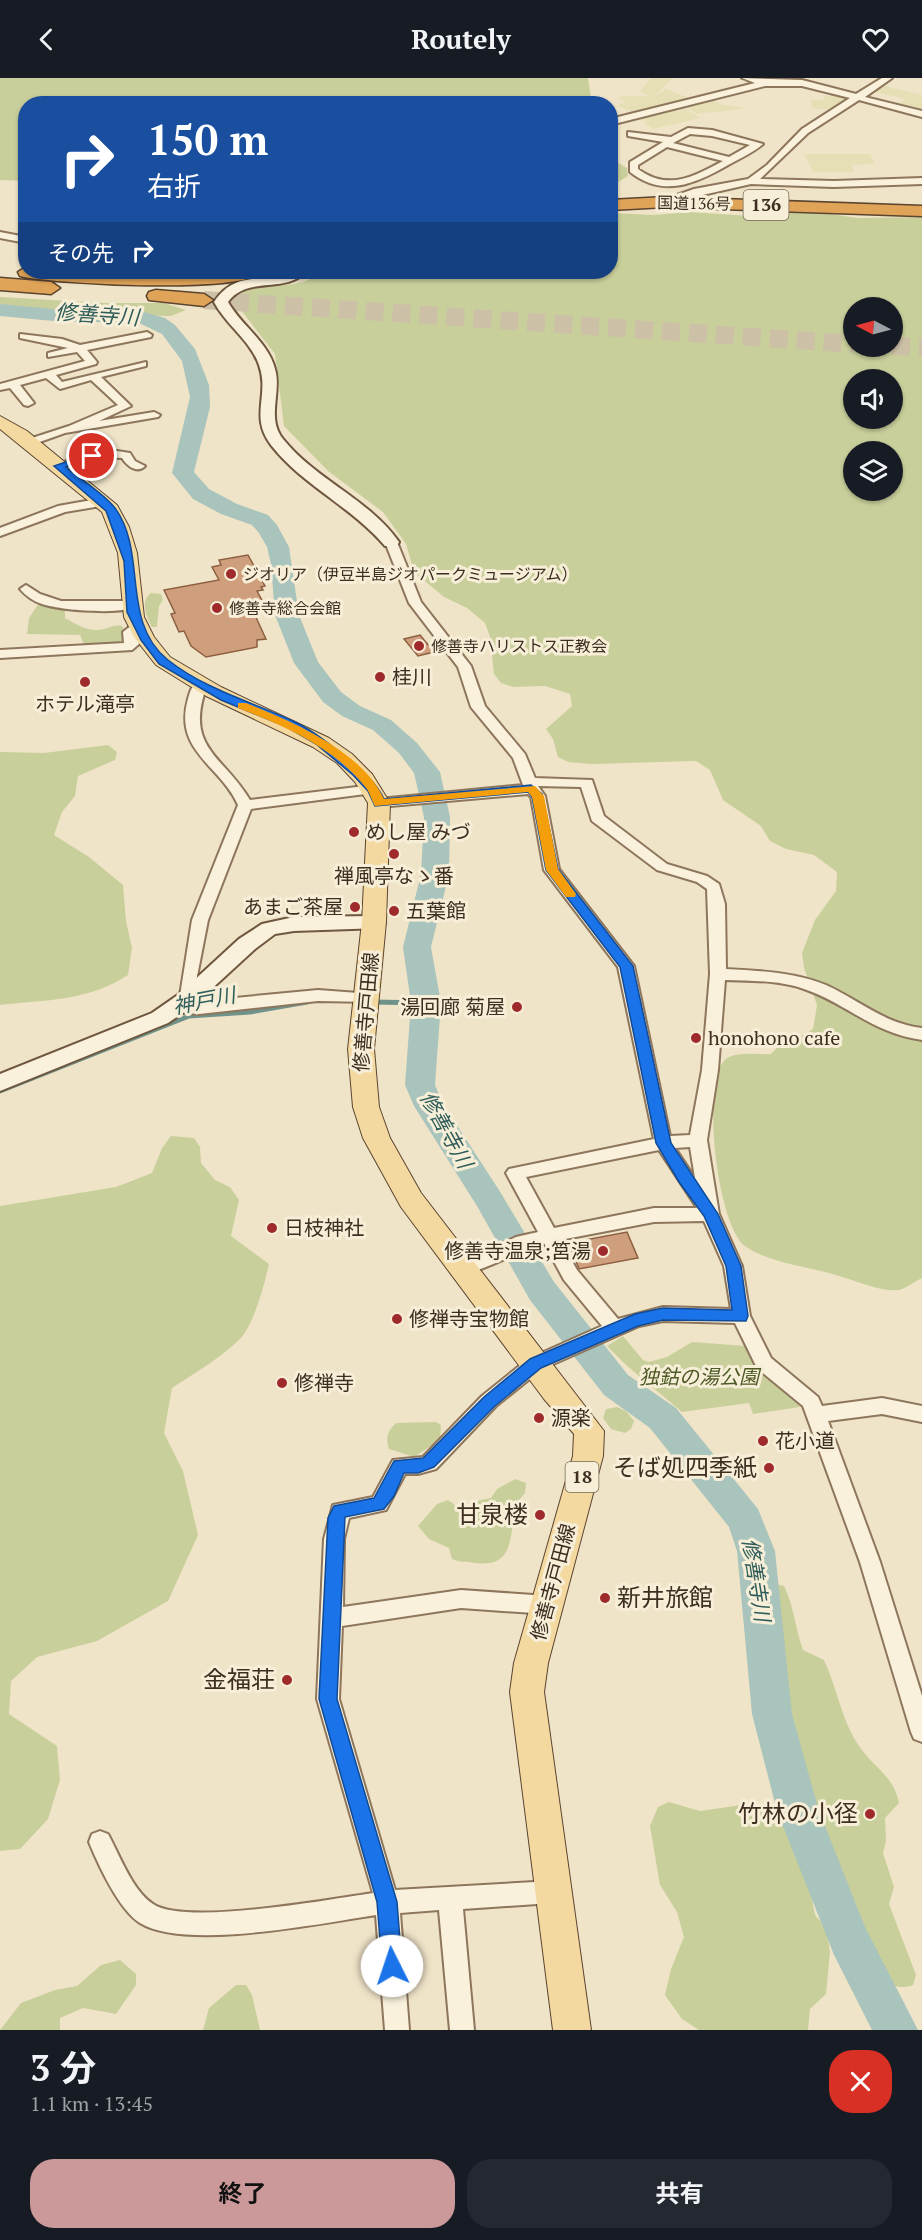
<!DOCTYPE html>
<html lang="ja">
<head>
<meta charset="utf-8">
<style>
	body { margin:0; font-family:"PT Serif","Noto Sans JP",serif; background:#242831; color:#f1f3f6; height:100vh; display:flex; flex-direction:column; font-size:22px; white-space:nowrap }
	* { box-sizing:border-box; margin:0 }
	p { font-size:20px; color:#9ea1a6 }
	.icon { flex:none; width:33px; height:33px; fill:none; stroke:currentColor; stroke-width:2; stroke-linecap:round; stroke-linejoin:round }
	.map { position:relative; height:1952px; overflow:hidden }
	.drawer { display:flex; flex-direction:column; background:#171b24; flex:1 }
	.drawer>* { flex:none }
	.guide { position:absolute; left:18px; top:18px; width:600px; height:183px; border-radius:24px; box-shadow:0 2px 4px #0004; background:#1a4fa0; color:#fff; overflow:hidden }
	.needle { width:39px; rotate:276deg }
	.fabs { position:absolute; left:843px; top:219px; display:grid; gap:12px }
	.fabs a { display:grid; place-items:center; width:60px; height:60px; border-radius:50%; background:#171b24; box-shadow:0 2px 4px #0004; font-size:30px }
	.pin { position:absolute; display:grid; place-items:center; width:51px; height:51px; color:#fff; margin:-26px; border:3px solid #fff; border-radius:50%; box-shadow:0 2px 6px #0007 }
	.me { position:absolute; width:66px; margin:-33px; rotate:356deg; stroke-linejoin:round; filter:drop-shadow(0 0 4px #0008) }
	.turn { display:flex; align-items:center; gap:21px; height:126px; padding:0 30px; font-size:27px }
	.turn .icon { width:78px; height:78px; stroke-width:2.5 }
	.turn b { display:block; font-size:42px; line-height:51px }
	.then { display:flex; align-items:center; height:57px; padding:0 30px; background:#0003; gap:12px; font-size:22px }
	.round { display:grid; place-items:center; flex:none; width:63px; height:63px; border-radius:24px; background:#242831 }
	.summary { display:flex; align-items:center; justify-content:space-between; height:102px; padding:0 30px }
	h1 { font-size:36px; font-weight:700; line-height:45px }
	.action { display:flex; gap:12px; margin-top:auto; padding:12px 30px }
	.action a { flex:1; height:69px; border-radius:24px; background:#cc999b; color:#111; font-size:24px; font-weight:700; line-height:69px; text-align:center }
	.action a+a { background:#242831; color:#f1f3f6 }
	header { display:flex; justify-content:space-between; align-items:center; height:78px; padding:0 30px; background:#171b24; font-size:27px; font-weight:700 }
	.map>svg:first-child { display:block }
	.farmland { fill:#e6deb5 }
	.green { fill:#c9cf9b; fill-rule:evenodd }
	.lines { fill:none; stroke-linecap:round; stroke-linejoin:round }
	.stream { stroke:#6f938a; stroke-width:5 }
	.river { fill:#a9c4bc; fill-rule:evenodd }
	.building { fill:#cf9f7d; stroke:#8d5f41; stroke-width:1.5 }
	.highway-tunnel { stroke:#ccc0a6; stroke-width:18; stroke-dasharray:18 9; stroke-linecap:butt }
	.street-casing { stroke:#8d765c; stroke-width:4 }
	.secondary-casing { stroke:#6f573f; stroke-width:4 }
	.primary-casing { stroke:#5b4430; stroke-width:2 }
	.highway-casing { stroke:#5b4430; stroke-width:3 }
	.street { fill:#faf1dc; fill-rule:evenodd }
	.secondary { fill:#faf1dc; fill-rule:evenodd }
	.primary { fill:#f3d9a0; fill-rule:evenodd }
	.highway { fill:#e0a458; fill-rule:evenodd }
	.route { fill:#1a73e8; stroke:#114b97; stroke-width:1.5 }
	.slow { fill:#f59e0b }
	.poi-dot { fill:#9e2a2b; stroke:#f7eed8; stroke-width:2 }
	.labels { text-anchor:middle; stroke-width:6; stroke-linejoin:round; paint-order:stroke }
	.far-street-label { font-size:16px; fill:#3d2e20; stroke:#f7eed8 }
	.far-poi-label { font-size:16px; fill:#3d2e20; stroke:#f7eed8; text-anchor:start }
	.shield { fill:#f7eed8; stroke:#756857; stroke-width:1.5 }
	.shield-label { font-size:18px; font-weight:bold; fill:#3d2e20 }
	.poi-label { font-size:20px; fill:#3d2e20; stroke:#f7eed8; text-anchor:start }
	.street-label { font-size:20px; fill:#3d2e20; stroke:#f7eed8 }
	.park-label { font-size:20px; font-style:italic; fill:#4d5a26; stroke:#f7eed8 }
	.water-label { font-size:21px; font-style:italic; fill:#2f5d5a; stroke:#f7eed8 }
	.near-poi-label { font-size:24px; fill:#3d2e20; stroke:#f7eed8; text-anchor:end }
</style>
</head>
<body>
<header><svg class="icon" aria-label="back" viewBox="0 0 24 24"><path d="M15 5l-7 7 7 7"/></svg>Routely<svg class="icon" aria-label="heart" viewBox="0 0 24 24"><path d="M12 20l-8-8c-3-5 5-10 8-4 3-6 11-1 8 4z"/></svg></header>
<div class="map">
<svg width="922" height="1952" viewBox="0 0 922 1952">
	<rect width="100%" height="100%" fill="#f0e4c8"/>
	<path class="farmland" d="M651,0H672L655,18L666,11L691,21L637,36L617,28L625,24L617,20L624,18H652L642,15L641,12Z
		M881,7L922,17V35L895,29L906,21L872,13Z
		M834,17L847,21L829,32L812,30L811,22H823L824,19Z
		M708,21L723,27L747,30L697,36L680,25Z
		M678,26L700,40L653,51L644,45L650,42L645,43L636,39L646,36L651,38L646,35L659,31L683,34L672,27Z
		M804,76H870L875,86L852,87L854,94H813Z"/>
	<path class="green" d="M0,0H588L592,26H26L25,103L0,102Z
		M611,81L627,90L628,98L611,108Z
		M780,132L817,134L857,140L922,139V1200C916,1203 909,1208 902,1211C888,1217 851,1201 836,1197C810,1189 766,1184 745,1168C717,1147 700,1001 726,981C737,973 759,977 771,976C788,957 795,964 813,951L817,927L804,890L802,875L815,842L836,813L837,794L814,777L786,771L770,763L761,748L723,722L710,692L696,683L592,686L568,684L558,679L553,661L546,651L572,628L570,616L545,608L513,609L501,605L494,596L490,559L485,545L467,530L444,519L414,494L406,466L383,434L328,393L284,348L275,276L240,231L236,220C252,200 288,213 310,201L311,194H610L611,135L654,137L689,134L751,138ZM854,230H892V268H854ZM854,302H892V340H854ZM854,374H892V412H854Z
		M0,219L104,225H164L186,232L171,238L73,236L0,228Z
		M151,515L161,516L163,522L159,528L157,549H152C146,538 140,523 151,515Z
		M39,525L65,531V540C75,545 85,553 98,552C107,552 112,546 122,548L128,559L120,564L85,569L80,557L27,556L29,540Z
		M108,667L117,674L115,682L78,698L75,718L62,734L54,757L89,779L123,807L126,843L132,870L128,897C89,923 45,922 0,927V674L44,675Z
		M171,1058L194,1060L200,1069L201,1085L215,1102L230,1109L239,1122L231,1158L269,1186C264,1208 257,1234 246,1253C237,1270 189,1299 172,1310L164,1355L183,1393L198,1457L168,1523L97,1563L37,1579L11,1603L9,1636L57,1668L60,1702L48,1741L20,1771L0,1773V1128L116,1109L152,1095L162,1070Z
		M623,1258L643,1282L649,1284L667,1279L692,1264L746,1268L766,1298L794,1320L800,1329L753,1336L749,1325L682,1334L626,1287L607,1268Z
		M617,1329L626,1333L634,1343L631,1351L625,1355L611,1351L603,1340L606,1331Z
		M436,1344L441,1347L440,1362L414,1379L389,1371C385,1359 388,1353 396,1345Z
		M515,1401L526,1405L525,1415C502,1437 526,1492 475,1485C466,1483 460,1485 452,1481L449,1470L429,1461L418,1448L437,1426L448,1422L462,1432L480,1422L491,1420L497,1411Z
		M775,1506L784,1508C794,1528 795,1550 803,1572L824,1582C838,1612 842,1646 862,1672C876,1691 894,1699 899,1725L885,1740L886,1763L883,1775L894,1809L889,1826L916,1897L913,1907C881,1919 871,1877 859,1854C843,1821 825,1785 813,1750C787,1675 777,1596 766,1518L767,1510Z
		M669,1724L700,1733L755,1725L776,1734L792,1754L804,1780L815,1837L826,1850L830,1874L826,1916L810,1931L808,1952H699L682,1941L665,1917L671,1891L684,1859L677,1834L660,1807L650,1748L658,1729Z
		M120,1882L136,1896V1907L116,1936L83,1930L60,1940V1952H0L21,1925L55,1912L77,1908L101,1887Z
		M236,1907H246L252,1917L260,1952H203L209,1930Z"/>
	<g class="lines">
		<path class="stream" d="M373,924L426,925
			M0,1013L189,938L250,934L307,924"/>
		<path class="river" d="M0,226L64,232H137L165,240L175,247L195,271L209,307L210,329L194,394L209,411L237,426L268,437L277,447L289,469L299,537L318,584L341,614L360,628L391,642L417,665L440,694L450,739L449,796L431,869L441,925L435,1007L443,1026L499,1112L554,1204L628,1297L676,1330L758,1431L775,1473L792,1636L819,1733L865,1849L918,1952H872L834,1877L777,1733L752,1636L737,1473L729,1449L650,1350L604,1317L530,1222L477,1128L414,1028L405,1007L411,925L403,869L421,796L424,739L414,695L399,675L373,652L342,638L323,624L294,585L275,537L271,486L267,469L259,455L252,447L221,436L193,421L172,395L190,319L182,283L162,256L137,244H64L0,238Z"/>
	</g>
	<path class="building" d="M248,477L265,508L261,509L263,512L257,513L264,526L260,527L264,533L254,535L266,561L257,562V569L206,579L191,568L184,553L179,554L171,536L175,535L164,512L219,502L212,489L221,487L219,482Z
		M420,557L434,574L418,578L404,561Z
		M627,1154L638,1180L579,1191L569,1165Z"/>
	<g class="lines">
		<path class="highway-tunnel" d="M204,222L854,266
			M892,268L922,269"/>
		<defs>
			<path id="street" d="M742,0L802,2L856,16L882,0H892L865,19L922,33V39L859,22L808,55L760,101L834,103L922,100V106L834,109L751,106L663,126V122L694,111L748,101L767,87L802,51L850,20L802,8H765L610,47V41L755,5Z
				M688,50L712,52L763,66C754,74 741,80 730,86C697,105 664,121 630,94V84L663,64L628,58V54L671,59ZM690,56L712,58L750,67L729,79L673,65ZM667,69L723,83C693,99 668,113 638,91V87Z
				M0,154L26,159V165L0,160Z
				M147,254L152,257L151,259L87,272L97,284L96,286L56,297L62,304L146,284V288L101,299L131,328L99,343L154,334L160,337L158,339L65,355L34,366H26V362L69,348L118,327L91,302L60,311L46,300L20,307L34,325L28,328L24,327L10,310L0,312V306L85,283L77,274L48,279V275L68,270L20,260V256L62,261L80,267Z
				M117,373L130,375L135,383L145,388C137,396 127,388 122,380C99,378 80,386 59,392L53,388L84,377Z
				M103,420L107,421V427L65,434L0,458V450L58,428Z
				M391,460L397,464L421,524L471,588L485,628L525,676L535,700L592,702L604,738L667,786L707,798L719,806L725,826L726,891C760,893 794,894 826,907C859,922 885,946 922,950V962C872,955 848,926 804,911C779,902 751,903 725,902L718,992L707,1062L719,1136L742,1188L750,1238L771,1280L818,1319L822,1328L882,1320L922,1328V1344L882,1336L828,1343L880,1484L922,1618V1664L914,1661L911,1654L860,1484L803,1328L757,1290L735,1245L663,1243L639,1248L542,1291L496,1328L436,1391L418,1396H405L386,1432L349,1440L344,1461L343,1529L461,1512L548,1518L555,1521L558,1527L555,1533L548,1536L461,1530L342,1548L339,1621L395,1812L552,1803L560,1806L564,1814L560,1822L552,1825L463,1831L474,1952H450L439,1832L400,1835L409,1952H385L376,1837C323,1845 185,1873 140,1845C119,1832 98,1786 89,1764L92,1756L100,1753L108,1756C120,1778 132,1812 153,1826C185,1848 331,1821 373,1815L317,1621L324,1461L333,1427L373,1419L393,1382L423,1379L482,1318L528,1281L602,1248L564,1202L544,1165C525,1170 473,1199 460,1195L457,1190L460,1185L516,1159L538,1154L506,1095L509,1091L654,1061L618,889L544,792L531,719L528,716L379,729L372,725L379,721L523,707L513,680L471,629L458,589L409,525L385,464ZM538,708L581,709L592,743L657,792L697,804L707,811L710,896L702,992L690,1057L670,1058L634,888L559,791L545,718ZM690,1069L695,1100L675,1070ZM659,1072L697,1130H654L554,1150L526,1099ZM704,1143L724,1188L731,1231L663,1229L618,1241L577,1192L560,1162L654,1144Z
				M26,507L40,516L61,523H132L138,527C126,538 59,532 42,526C33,523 26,518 20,511Z
				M138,542L145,546L137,555L139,566L132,572L0,580V572L124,565L123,554Z
				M200,603L207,607C184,670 222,676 250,722L373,707L380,711L373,715L251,731L208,842L192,924L318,912L372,916L374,920L372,924L318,923L199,936L175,934L167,929L169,925L179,924L192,842L238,727C221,688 173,673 188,621C190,614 192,605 200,603Z"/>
			<path id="secondary" d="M289,194H305C286,216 247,197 228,224C241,247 268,264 275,291C282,314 266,340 283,361C316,402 369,421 399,464L397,468H385C352,429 302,407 271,367C249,338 270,317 259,287C251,263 226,247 214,224C236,192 259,206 289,194Z
				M374,838L381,840L385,845L381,850L294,853L275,856L255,871L194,927L168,945L0,1013V996L152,935L178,917L239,861L262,846L294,839Z"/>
			<path id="primary" d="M0,338L27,353L117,427L129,449L137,475L144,539L154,559L170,579L221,609L329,660L352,676L372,696L390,725L386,844L374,971L379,1029L390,1060L421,1115L604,1353L603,1378L548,1585L544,1614L591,1952H553L510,1614L514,1585L573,1378L574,1356L544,1321L401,1129L363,1060L353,1029L348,971L362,844L368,725L355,704L337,685L313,669L206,618L156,587L134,559L124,539L118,475L102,434L0,351Z"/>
			<path id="highway" d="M666,119L922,128V138L666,129L610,132V122Z
				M26,189V194L140,197L261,194C246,216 51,206 20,198L18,194Z
				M0,200L51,204L60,210L51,216L0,212Z
				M156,212L204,216L213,222L204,228L149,222L147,218L149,214Z"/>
		</defs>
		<use href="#street" class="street-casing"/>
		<use href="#secondary" class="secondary-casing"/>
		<use href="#primary" class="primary-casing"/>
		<use href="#highway" class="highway-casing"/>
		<use href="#street" class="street"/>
		<use href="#secondary" class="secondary"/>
		<use href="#primary" class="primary"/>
		<use href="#highway" class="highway"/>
	</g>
	<path class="route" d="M92,375L97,378L95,380L66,389C81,402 103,415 115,430C148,475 120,544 168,582C206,612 253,624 295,644C315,654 331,667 348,681C362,693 376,704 384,721L531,707L542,716L558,791L633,888L671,1065L718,1136L741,1188L748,1238L746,1243L663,1242L638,1248L541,1290L495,1328L434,1389L418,1395H404L394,1418L384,1431L345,1439L337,1621L397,1824L402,1888L399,1895L392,1898L385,1895L382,1888L377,1824L319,1621L328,1440L334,1428L374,1420L394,1383L423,1380L484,1319L530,1281L635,1236L663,1230L732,1232L726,1188L704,1138L679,1104L656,1065L620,889L546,792L532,719L528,714L375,728L368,713L353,697L316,666L287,649L221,622L159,586L141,562L127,534L124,483L106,433L54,388Z"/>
	<path class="slow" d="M238,625H246C292,643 363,674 384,721L535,708L544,718L558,791L576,816L575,819H566L546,792L532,719L528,714L375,728C372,723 370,716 367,711C335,670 285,648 238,630Z"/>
	<g class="poi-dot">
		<circle cx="231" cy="496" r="6"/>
		<circle cx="217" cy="530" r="6"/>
		<circle cx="419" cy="568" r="6"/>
		<circle cx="380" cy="599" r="6"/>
		<circle cx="85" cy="604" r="6"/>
		<circle cx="354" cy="754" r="6"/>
		<circle cx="394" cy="776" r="6"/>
		<circle cx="355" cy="829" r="6"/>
		<circle cx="394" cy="833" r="6"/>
		<circle cx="517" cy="929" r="6"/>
		<circle cx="696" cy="960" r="6"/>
		<circle cx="272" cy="1150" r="6"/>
		<circle cx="603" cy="1173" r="6"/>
		<circle cx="397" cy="1241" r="6"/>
		<circle cx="282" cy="1305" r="6"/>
		<circle cx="539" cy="1340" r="6"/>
		<circle cx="763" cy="1363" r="6"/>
		<circle cx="769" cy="1390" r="6"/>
		<circle cx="540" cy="1437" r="6"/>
		<circle cx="605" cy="1520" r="6"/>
		<circle cx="287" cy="1602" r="6"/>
		<circle cx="870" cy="1736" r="6"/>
	</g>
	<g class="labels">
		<g class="far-street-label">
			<text transform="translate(694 125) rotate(1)" y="6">国道136号</text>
		</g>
		<g class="far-poi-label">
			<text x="243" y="502">ジオリア（伊豆半島ジオパークミュージアム）</text>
			<text x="229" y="536">修善寺総合会館</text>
			<text x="431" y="574">修善寺ハリストス正教会</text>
		</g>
		<g class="shield">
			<rect x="743.5" y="112" width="45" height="30" rx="4.5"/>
			<rect x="565.5" y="1384" width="33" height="30" rx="4.5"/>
		</g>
		<g class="shield-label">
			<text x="766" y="133">136</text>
			<text x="582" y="1405">18</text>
		</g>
		<g class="poi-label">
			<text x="392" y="606">桂川</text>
			<text x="85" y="633" text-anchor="middle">ホテル滝亭</text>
			<text x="366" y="761">めし屋 みづ</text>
			<text x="394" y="805" text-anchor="middle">禅風亭なゝ番</text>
			<text x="343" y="836" text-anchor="end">あまご茶屋</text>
			<text x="406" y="840">五葉館</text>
			<text x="505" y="936" text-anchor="end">湯回廊 菊屋</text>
			<text x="708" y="967">honohono cafe</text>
			<text x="284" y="1157">日枝神社</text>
			<text x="591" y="1180" text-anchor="end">修善寺温泉;筥湯</text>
			<text x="409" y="1248">修禅寺宝物館</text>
			<text x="294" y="1312">修禅寺</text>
			<text x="551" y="1347">源楽</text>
			<text x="775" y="1370">花小道</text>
		</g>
		<g class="street-label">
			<text transform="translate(366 934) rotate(-85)" y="7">修善寺戸田線</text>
			<text transform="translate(553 1504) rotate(-75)" y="7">修善寺戸田線</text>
		</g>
		<g class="park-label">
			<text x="699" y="1306">独鈷の湯公園</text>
		</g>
		<g class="water-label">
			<text transform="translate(97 237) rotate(4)" y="7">修善寺川</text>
			<text transform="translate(204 923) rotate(-11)" y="7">神戸川</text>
			<text transform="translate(446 1052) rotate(61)" y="7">修善寺川</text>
			<text transform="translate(756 1502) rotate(81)" y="7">修善寺川</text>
		</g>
		<g class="near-poi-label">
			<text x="757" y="1398">そば処四季紙</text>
			<text x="528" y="1445">甘泉楼</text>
			<text x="617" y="1528" text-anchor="start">新井旅館</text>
			<text x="275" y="1610">金福荘</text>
			<text x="858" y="1744">竹林の小径</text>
		</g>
	</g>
</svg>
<div class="fabs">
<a><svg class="needle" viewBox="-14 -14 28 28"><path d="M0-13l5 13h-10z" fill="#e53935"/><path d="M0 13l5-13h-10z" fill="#9ea1a6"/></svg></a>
<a><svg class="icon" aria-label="sound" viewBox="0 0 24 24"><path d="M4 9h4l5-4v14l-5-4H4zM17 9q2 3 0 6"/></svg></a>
<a><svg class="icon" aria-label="layers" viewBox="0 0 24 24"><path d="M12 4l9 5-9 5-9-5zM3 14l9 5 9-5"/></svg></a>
</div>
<div class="pin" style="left:92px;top:378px;background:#d93025"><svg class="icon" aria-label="arrive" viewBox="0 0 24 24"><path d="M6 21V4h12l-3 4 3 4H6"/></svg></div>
<svg class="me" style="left:392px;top:1888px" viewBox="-20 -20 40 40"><circle r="19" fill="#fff"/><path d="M0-13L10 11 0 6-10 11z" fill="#1a73e8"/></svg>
<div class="guide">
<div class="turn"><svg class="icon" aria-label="right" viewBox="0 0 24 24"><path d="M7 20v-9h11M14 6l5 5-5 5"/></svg><div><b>150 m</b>右折</div></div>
<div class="then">その先<svg class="icon" aria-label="right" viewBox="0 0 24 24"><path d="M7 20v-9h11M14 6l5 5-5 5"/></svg></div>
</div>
</div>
<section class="drawer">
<div class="summary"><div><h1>3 分</h1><p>1.1 km · 13:45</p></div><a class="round" style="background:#d93025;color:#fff"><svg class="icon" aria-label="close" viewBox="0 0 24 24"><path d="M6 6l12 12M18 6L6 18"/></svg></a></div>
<div class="action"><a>終了</a><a>共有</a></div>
</section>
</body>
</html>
